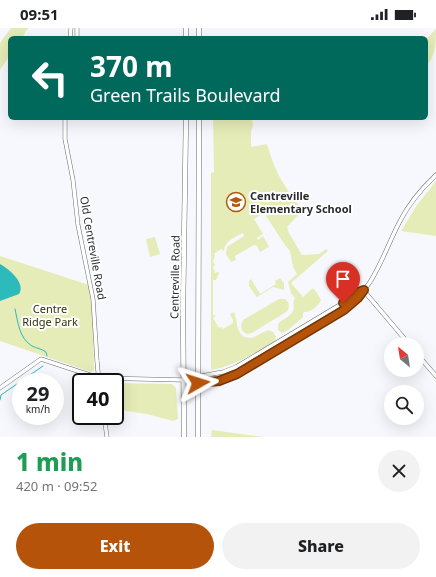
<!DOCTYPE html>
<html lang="en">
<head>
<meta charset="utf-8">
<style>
	body { margin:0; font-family:"Noto Sans",sans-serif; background:#f2f2f2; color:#202124; height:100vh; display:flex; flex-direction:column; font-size:15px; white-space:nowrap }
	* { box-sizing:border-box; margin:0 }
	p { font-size:13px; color:#757577 }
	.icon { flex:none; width:22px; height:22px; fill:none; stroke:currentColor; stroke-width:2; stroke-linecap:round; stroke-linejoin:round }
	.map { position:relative; height:409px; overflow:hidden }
	.sheet { display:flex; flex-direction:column; background:#fff; flex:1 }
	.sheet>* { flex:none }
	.top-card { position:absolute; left:8px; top:8px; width:420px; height:84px; border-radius:6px; box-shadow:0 4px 16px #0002; background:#00695c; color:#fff; overflow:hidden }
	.needle { width:26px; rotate:330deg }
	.controls { position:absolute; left:384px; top:309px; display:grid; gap:8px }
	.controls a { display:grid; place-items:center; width:40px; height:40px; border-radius:50%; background:#fff; box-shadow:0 4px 16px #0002; font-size:20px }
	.speed { position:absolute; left:12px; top:345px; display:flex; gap:8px; font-size:20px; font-weight:700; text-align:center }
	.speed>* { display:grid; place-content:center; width:52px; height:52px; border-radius:50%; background:#fff; box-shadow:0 4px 16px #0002; line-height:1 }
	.speed small { font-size:10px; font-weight:400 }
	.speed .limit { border:2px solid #111; border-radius:6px; background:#fff; color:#111 }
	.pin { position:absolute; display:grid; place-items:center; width:34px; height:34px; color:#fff; margin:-41px -17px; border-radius:50% 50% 50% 0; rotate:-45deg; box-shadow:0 0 4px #0007 }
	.pin .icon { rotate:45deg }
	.me { position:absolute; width:44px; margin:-22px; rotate:84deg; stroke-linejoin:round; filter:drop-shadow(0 0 3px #0008) }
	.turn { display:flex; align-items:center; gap:14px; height:84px; padding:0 16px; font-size:18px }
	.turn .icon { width:52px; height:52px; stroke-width:2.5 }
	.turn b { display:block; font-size:28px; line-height:34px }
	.round { display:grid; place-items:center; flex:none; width:42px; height:42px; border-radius:21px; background:#f2f2f2 }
	.headline { display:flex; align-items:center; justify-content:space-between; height:68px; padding:0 16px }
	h1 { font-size:24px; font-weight:800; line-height:30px; color:#1e9e55 }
	.action { display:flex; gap:8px; margin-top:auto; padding:8px 16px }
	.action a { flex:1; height:46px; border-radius:24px; background:#b45309; color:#fff; font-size:16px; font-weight:800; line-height:46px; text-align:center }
	.action a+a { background:#f2f2f2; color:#202124 }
	.status { display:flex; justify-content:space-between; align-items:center; height:28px; padding:0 20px; background:#fff; direction:ltr }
	.status svg { height:11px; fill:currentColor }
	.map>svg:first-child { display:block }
	.green { fill:#e5ecb7 }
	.water { fill:#2dbaba }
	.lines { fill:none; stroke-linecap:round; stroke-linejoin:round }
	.stream { stroke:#2dbaba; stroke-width:1 }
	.tertiary-casing { stroke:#6c6d71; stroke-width:4.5 }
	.trunk-casing { stroke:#6c6d71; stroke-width:5.5 }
	.tertiary { stroke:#fff; stroke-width:3.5 }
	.trunk { stroke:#fff; stroke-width:4.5 }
	.route-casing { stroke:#753606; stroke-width:10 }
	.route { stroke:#b45309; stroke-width:7 }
	.labels { text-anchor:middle; stroke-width:4; stroke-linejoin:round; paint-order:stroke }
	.poi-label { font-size:11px; font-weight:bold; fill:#2b2c2e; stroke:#fff; text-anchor:start }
	.street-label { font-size:11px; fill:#2b2c2e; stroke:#fff }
	.park-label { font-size:11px; fill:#30320c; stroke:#fff }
</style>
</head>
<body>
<div class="status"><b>09:51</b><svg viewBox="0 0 49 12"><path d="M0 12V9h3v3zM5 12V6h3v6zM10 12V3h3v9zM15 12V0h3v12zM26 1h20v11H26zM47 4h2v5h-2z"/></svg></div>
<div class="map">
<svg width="436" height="409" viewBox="0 0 436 409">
	<rect width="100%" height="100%" fill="#f7f8fd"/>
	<path class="green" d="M11,0H28L22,10H10V27L0,42V15Z
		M436,1C436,15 436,28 426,38V11Z
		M213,90H252L253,98L251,103V119L267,116C275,144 283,157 301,180L299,186L287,199L289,205L302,227L319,226L326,221L328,223L291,255L303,269L313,260L317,265L321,272C318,279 309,285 304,284L303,285V289L288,302L282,305L278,302V296C282,291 290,289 293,283C295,278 292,274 295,270L291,265L288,254L297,246L293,239L290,223L285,217L264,185L254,191L263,206L257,210L258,212L263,208L269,219L260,224L257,218L254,217L235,228L236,232L231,234L226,226L227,219L244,208L243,205C234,210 224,213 224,223L221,221L214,226L215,228L213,233L215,237L213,239L215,245L218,244L219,245L216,252H213V287L216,288L213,290L219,300L222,299L223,301L233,295V292L230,286L234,284C238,293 235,302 244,309L252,310L268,302L273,304L276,309L275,313C255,325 234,338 211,342V145L214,144Z
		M436,153V208L401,203L417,177Z
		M155,209L160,226L150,229L146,211Z
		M0,228L89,257L93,293L94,342L91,344L0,313Z
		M280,250L284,255V262L273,259L257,269L256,268L249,258V253L251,251L260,266L276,256L275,253Z
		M279,271H285C290,275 290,280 286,284L252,305L247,306L242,303L241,297L243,292Z
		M115,355L172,356L176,360L178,391L173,393L147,386L126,383L120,380L115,383Z
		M212,402L264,409H211Z"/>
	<path class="water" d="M0,236C9,241 26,255 19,266L0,273Z"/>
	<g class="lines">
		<path class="stream" d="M15,281C18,294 19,310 32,318C36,320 42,321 46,324L47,328
			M0,372L1,367L43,338"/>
		<defs>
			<path id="tertiary" d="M77,0V10
				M70,10L71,0
				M65,90V111L73,152L78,197L93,271L97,333L99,354
				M364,263L409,316
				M417,326L436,348
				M185,351L223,344L236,339L343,275L356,265L363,263
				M0,360L41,331L99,350L184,352L198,355L219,353L237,347L344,282C374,261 383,226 399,195C408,177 421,161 436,147
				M104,388L107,409"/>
			<path id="trunk" d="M186,0V10
				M199,10V0
				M184,409L183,280L186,90
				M198,409L199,90"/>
		</defs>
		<use href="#tertiary" class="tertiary-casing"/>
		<use href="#trunk" class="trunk-casing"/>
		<use href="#tertiary" class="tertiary"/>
		<use href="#trunk" class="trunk"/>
	</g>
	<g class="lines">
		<defs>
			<path id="route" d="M198,355L219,353L237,346L344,282L358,270L364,262L356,265L343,275"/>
		</defs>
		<use href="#route" class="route-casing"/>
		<use href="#route" class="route"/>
	</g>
	<defs>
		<symbol id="school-ring" viewBox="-11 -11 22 22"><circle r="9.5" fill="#fff" stroke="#b6570a" stroke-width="1.5"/><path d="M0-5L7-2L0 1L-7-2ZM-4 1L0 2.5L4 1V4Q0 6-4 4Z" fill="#b6570a"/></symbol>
	</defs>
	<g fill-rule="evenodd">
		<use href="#school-ring" x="225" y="163" width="22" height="22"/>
	</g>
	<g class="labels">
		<g class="poi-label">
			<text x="250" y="172">Centreville<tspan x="250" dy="13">Elementary School</tspan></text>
		</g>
		<g class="street-label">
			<text transform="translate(93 220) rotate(80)" y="4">Old Centreville Road</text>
			<text transform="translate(175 249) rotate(-89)" y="4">Centreville Road</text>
		</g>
		<g class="park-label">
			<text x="50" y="285">Centre<tspan x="50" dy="13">Ridge Park</tspan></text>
		</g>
	</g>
</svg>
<div class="controls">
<a><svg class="needle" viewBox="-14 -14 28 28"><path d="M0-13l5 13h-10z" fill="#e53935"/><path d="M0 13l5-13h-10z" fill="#757577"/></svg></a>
<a><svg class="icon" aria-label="search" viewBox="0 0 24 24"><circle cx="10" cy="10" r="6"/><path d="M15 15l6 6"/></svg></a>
</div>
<div class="speed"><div>29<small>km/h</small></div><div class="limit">40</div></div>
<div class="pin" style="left:343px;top:275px;background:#d93025"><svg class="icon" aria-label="arrive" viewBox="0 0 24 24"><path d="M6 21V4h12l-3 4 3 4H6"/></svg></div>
<svg class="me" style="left:198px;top:355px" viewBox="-20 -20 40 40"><path d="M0-17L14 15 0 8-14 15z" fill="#b45309" stroke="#fff" stroke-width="4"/></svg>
<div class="top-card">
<div class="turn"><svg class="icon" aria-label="left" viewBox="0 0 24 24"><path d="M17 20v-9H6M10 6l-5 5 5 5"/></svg><div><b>370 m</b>Green Trails Boulevard</div></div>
</div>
</div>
<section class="sheet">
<div class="headline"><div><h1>1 min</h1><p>420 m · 09:52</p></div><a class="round"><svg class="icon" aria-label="close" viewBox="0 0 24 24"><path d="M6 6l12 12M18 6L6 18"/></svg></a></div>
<div class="action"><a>Exit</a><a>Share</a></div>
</section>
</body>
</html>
